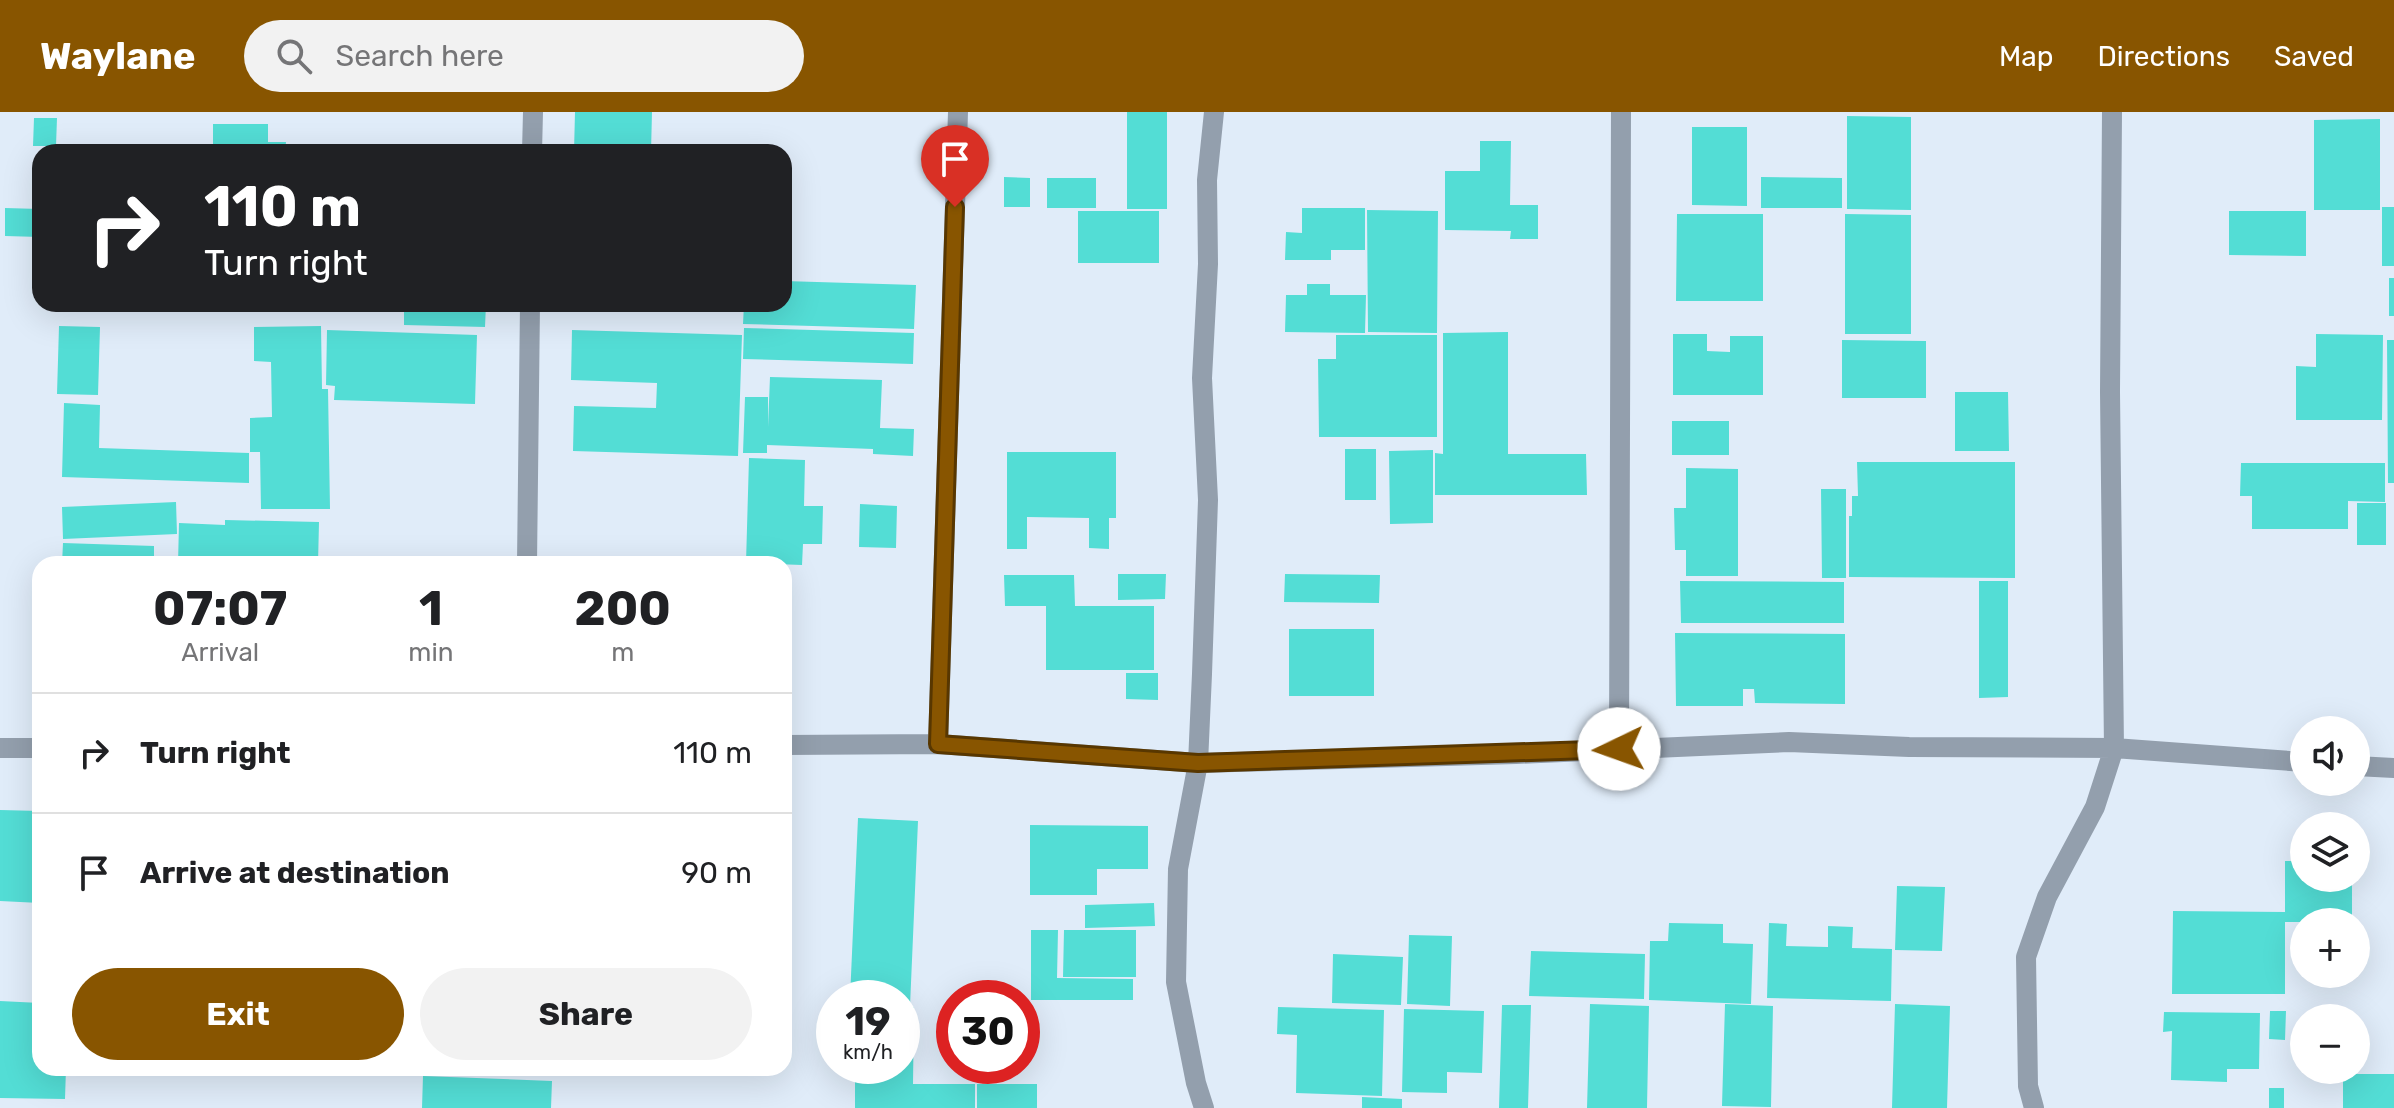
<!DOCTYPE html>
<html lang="en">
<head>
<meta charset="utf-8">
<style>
	body { margin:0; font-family:Rubik,sans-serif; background:#f2f2f2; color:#202124; height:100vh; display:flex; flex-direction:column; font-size:30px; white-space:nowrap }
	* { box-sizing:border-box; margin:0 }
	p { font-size:26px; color:#757577 }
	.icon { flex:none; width:44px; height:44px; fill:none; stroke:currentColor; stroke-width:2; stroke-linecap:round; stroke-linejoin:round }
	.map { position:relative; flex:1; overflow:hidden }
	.details { position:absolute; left:32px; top:444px; width:760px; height:520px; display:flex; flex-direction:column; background:#fff; border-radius:24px; box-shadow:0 8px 32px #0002 }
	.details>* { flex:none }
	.hud { position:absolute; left:32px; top:32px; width:760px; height:168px; border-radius:24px; box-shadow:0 8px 32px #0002; background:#202124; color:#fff; overflow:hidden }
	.fabs { position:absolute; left:2290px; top:604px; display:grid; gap:16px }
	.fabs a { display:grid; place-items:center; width:80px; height:80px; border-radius:50%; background:#fff; box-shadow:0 8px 32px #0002; font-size:40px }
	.speed { position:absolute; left:816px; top:868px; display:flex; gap:16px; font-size:40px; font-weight:700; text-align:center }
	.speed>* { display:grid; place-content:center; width:104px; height:104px; border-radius:50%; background:#fff; box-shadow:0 8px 32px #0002; line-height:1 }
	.speed small { font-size:20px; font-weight:400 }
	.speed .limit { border:12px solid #d22; background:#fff; color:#111 }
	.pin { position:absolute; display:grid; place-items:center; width:68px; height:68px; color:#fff; margin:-82px -34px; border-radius:50% 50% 50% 0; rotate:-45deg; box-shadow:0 0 8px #0007 }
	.pin .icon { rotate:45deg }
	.me { position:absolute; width:88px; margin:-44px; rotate:267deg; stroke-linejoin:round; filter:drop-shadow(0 0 6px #0008) }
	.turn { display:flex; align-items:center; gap:28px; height:168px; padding:0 40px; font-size:36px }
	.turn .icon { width:104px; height:104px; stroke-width:2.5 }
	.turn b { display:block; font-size:56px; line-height:68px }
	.eta { display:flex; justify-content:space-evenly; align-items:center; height:136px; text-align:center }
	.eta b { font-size:48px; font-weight:700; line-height:56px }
	.action { display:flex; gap:16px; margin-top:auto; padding:16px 40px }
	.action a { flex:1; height:92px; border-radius:48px; background:#850; color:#fff; font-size:32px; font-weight:700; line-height:92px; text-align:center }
	.action a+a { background:#f2f2f2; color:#202124 }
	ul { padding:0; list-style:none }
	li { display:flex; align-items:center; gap:24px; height:120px; padding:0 40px; border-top:2px solid #e0e0e0 }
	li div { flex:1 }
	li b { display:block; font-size:30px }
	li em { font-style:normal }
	header { display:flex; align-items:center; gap:48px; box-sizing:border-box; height:112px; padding:0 40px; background:#850; color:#fff }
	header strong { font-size:38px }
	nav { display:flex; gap:44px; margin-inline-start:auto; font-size:28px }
	.search { width:560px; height:72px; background:#f2f2f2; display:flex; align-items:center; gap:20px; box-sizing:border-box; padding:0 28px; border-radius:44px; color:#757577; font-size:30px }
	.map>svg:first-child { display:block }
	.building { fill:#53ddd5 }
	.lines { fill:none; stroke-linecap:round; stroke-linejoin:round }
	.minor { stroke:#939fad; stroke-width:20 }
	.route-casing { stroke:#583700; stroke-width:20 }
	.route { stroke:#850; stroke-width:14 }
</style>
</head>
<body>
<header>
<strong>Waylane</strong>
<div class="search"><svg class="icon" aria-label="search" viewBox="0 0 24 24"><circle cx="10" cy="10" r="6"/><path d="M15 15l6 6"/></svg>Search here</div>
<nav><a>Map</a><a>Directions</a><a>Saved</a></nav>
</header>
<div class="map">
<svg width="2394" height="996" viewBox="0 0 2394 996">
	<rect width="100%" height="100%" fill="#e0ecf9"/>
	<path class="building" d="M575,0H652L651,40H574Z
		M1127,0H1167V97H1127Z
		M1847,4L1911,5V98L1847,97Z
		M34,6H57L56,34H33Z
		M2380,7V98H2314V8Z
		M213,12H268V30H286L285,40H213Z
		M1692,15H1747V94L1692,93Z
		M1480,29H1511L1510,93H1538V127H1510L1511,119L1445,118V59H1480Z
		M95,33L141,34V40H94Z
		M357,35L384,36V40H356Z
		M1004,65L1030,66V95H1004Z
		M1761,65L1842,66V96H1761Z
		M1047,66H1096V96H1047Z
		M2382,95H2394V154H2382Z
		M5,96L40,97V125L5,124Z
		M1302,96H1365V138H1331V148H1285L1286,120L1302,121Z
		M1367,98L1438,99L1437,221L1368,220Z
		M1078,99H1159V151H1078Z
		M2229,99H2306V144L2229,143Z
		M1677,102H1763V189H1676Z
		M1845,102L1911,103V222H1845Z
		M2389,166H2394V204H2389Z
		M784,169L916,173L914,217L743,212L744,192H784Z
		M1307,172H1330V183H1366L1365,221L1285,220L1286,183H1307Z
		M404,192H486L485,215L404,213Z
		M59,214L100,215L98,283L57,282Z
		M321,214L322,277H328L330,397H261L260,340H250V306L272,305L271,250L254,249V215Z
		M744,216L914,221L913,252L743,247Z
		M327,218L477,223L475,292L334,288L335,274L326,273Z
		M572,218L742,223L738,344L573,339L574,294L656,296L657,271L571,268Z
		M1508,220V342H1586L1587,383H1435V341L1443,342V221Z
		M1673,222H1707V239L1730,240V224H1763V283H1673Z
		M2316,222L2383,223L2382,308H2296V254L2316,255Z
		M1336,223H1437V325H1319L1318,247H1336Z
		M1842,228L1926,229V286H1842Z
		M2387,228H2394V371H2388Z
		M770,265L882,268L880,316L914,317L913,344L873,342V337L767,333V341H743L745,285H768V315Z
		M1955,280H2008L2009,339H1955Z
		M64,291L100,293L99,336L249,341V371L62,365Z
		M1672,309H1729V343H1672Z
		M1345,337H1376V388H1345Z
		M1433,338V411L1390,412L1389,339Z
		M1007,340H1116V406H1109V437L1089,436V406L1027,405V437H1007Z
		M749,346L805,348L804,394H823L822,432H803L802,453L746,451Z
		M1857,350H2015V466L1849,465V404H1852V384H1858Z
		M2241,351H2385V390L2348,389V417H2252V384H2240Z
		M1686,356L1738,357V464H1686V438H1675L1674,396H1686Z
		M1821,377H1846V466H1822Z
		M176,390L177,422L63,427L62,395Z
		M2357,391H2386V433H2357Z
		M860,392L897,394L896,436L859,435Z
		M225,408L319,410L318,452H178L179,411L225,413Z
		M63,431L154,434V452H62Z
		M1118,462H1166L1165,487L1118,488Z
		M1285,462L1380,463L1379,491L1284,490Z
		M1004,463H1074L1075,494H1154V558H1046V494H1005Z
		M1680,469L1844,470V511H1681Z
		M1979,469H2008V585L1979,586Z
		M1289,517H1374V584H1289Z
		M1675,521L1845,522V592L1755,591L1754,577H1743V594H1676Z
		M1126,561H1158V588L1126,587Z
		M0,698L40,699V791L0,789Z
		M858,706L918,709L910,894H902V886H850Z
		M1030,713L1148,714V757H1097V783H1030Z
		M2285,749H2304V766H2352V810H2285V882H2172L2173,799L2285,800Z
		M1897,774L1945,775L1942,839L1895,838Z
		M1154,791L1155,814L1085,816V793Z
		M1669,811L1723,812V831L1753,832L1751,892L1649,888L1650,829H1668Z
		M1769,811L1787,812L1786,834L1828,835V814L1853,815L1852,836L1892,837L1891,889L1767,886Z
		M1031,818H1058L1057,866L1133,867V888H1031Z
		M1064,818H1136V865H1063Z
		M1409,823L1452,824L1450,894L1407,892Z
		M1531,839L1645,842L1644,887L1529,884Z
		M1333,842L1403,845L1401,893L1332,891Z
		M0,889L40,891V956H66L65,987L0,986Z
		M1590,892L1649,894L1647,996H1587Z
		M1725,892L1773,894L1771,995L1722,994Z
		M1895,892L1950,894L1947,996H1892Z
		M1502,893H1531L1528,996H1499Z
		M902,895H914L913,972H975V996H855V954H902Z
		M1278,895L1384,898L1382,984L1296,981L1297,923L1277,922Z
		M1404,897L1484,899L1482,961L1447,960V981L1402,980Z
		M2270,899H2286L2285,928L2269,927Z
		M2164,900L2260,901L2259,957H2227V970L2171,968L2172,919L2163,920Z
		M2343,962H2394V996H2343Z
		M423,964L552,969L551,996H422Z
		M977,972H1037V996H977Z
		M2269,976H2284V996H2269Z
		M1362,985L1402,987V996H1362Z"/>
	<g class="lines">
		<path class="minor" d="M532,40L533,0
			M527,452L530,192
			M938,632L958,0
			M784,633L938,632L1198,651L1516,642L1789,630L1909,635L2114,636L2304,650
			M0,636H40
			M1619,637L1621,0
			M2356,654L2394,656
			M1204,996L1196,971L1176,870L1178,757L1198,651L1202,562L1208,388L1202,266L1208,152L1207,68L1214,0
			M2034,996L2028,974L2026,845L2047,785L2095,695L2114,636L2110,280L2112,0"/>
	</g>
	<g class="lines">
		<defs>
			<path id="route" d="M955,95L938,632L1198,651L1619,637"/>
		</defs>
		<use href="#route" class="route-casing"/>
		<use href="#route" class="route"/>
	</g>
</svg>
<div class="fabs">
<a><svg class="icon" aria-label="sound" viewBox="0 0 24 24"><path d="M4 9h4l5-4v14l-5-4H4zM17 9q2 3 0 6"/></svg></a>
<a><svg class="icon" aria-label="layers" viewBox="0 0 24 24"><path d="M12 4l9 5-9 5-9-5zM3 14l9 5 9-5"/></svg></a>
<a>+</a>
<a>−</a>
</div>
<div class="speed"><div>19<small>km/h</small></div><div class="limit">30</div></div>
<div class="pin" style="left:955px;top:95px;background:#d93025"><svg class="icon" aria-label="arrive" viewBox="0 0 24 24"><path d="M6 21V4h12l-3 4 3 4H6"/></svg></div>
<svg class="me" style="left:1619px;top:637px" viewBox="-20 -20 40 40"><circle r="19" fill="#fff"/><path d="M0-13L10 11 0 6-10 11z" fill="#850"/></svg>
<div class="hud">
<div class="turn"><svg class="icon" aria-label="right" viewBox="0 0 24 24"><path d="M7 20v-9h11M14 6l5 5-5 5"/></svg><div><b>110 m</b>Turn right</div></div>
</div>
<section class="details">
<div class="eta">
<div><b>07:07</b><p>Arrival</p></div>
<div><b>1</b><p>min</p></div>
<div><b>200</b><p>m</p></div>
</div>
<ul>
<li><svg class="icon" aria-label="right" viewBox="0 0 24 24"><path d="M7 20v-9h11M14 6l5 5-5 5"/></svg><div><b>Turn right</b></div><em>110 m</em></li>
<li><svg class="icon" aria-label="arrive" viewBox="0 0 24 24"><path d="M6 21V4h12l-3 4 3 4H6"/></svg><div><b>Arrive at destination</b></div><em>90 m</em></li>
</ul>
<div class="action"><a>Exit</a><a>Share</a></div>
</section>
</div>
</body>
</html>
